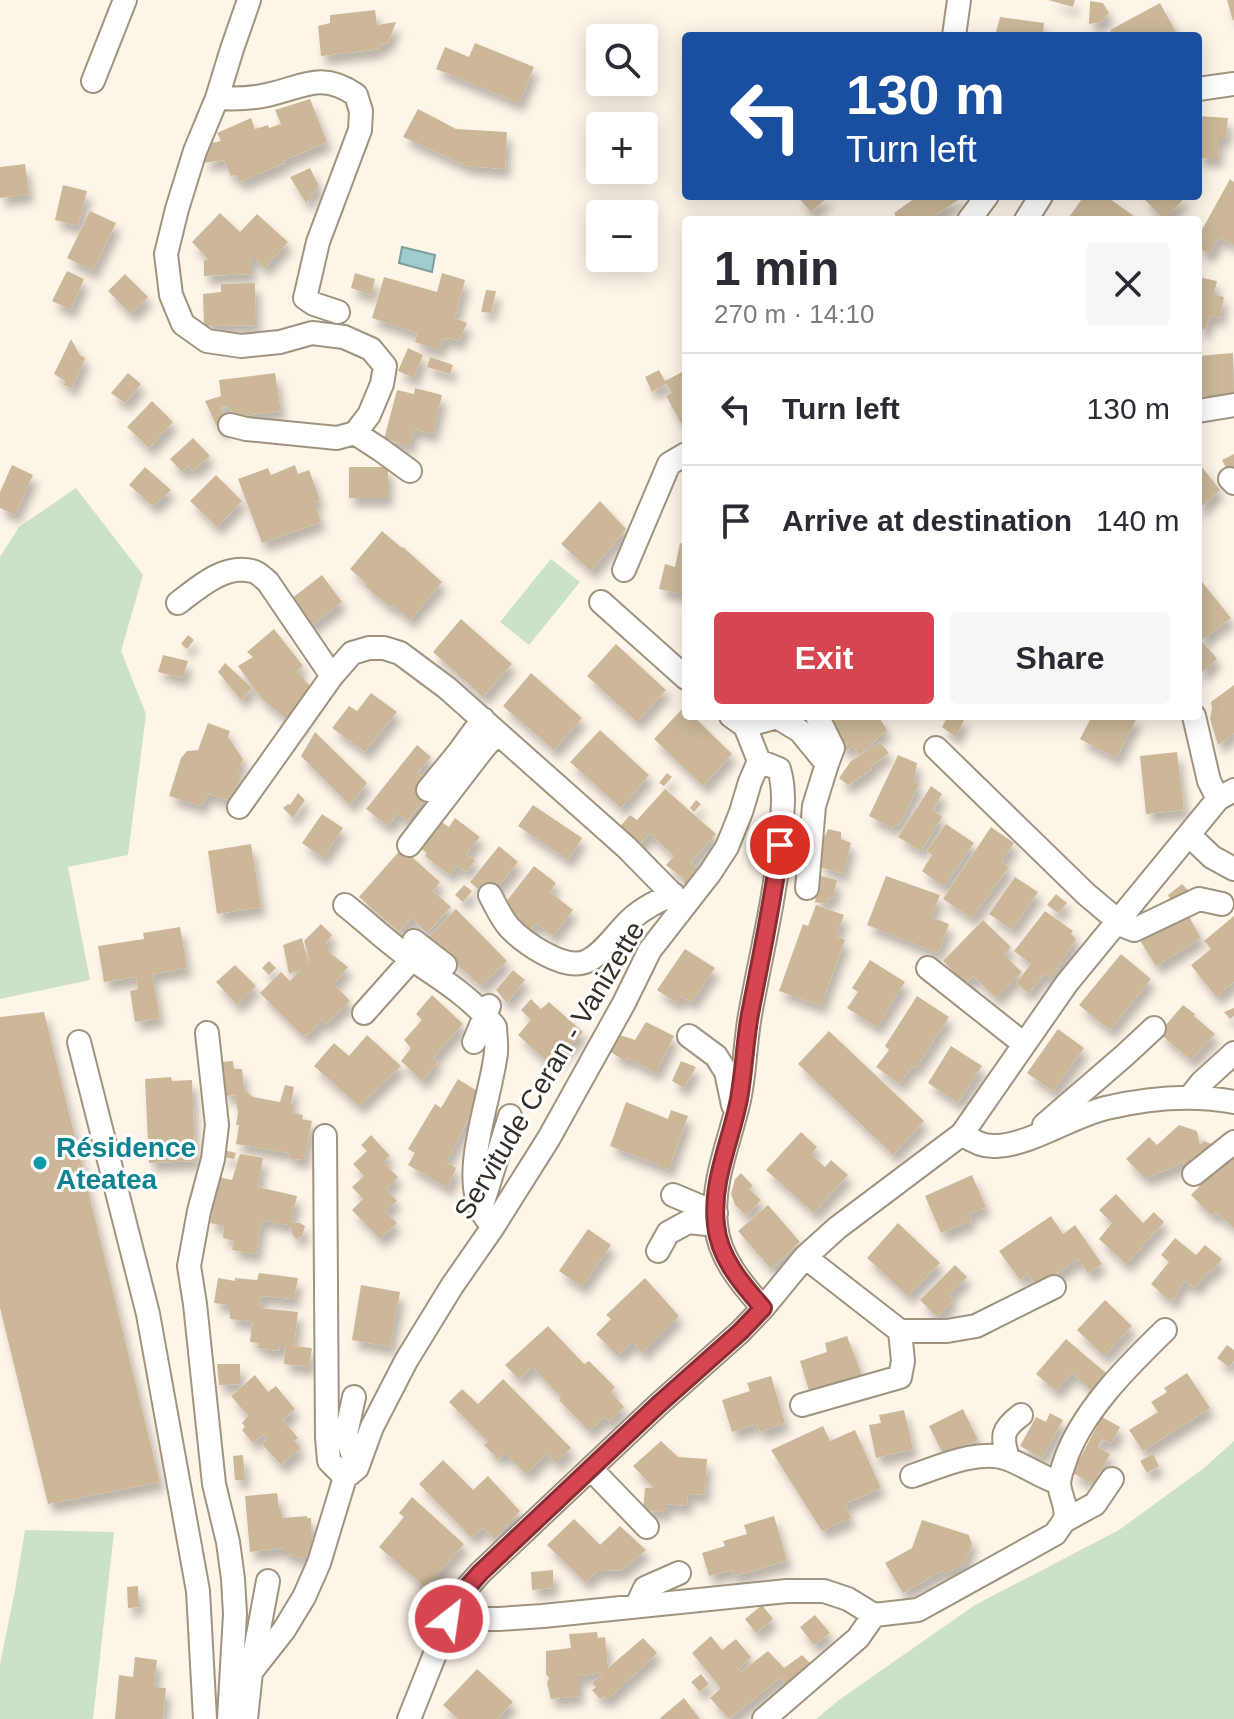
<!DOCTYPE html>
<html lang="en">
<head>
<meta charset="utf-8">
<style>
	body { margin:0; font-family:Helvetica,sans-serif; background:#f7f7f7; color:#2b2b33; height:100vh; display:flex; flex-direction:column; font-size:30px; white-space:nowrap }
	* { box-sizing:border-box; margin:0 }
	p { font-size:26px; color:#7c7c81 }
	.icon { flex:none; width:44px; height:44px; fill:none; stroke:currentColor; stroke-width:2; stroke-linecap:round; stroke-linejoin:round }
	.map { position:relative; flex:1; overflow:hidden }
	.side { position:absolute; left:682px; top:216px; width:520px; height:504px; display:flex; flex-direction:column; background:#fff; border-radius:8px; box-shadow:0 4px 20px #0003 }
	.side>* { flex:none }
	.guide { position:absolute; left:682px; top:32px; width:520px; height:168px; border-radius:8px; box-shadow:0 4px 20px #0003; background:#1a4fa0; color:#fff; overflow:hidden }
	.buttons { position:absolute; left:586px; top:24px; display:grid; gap:16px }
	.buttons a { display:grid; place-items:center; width:72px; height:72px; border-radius:8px; background:#fff; box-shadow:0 4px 20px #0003; font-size:40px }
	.pin { position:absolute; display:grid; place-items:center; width:68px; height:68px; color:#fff; margin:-34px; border:4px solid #fff; border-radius:50%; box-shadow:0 2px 8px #0007 }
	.me { position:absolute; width:88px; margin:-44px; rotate:30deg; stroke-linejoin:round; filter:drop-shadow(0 0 6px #0008) }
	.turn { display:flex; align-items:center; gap:28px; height:168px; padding:0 32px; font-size:36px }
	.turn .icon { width:104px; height:104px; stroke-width:2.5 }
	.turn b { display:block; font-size:56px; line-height:68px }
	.round { display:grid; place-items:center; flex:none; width:84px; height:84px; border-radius:8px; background:#f7f7f7 }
	.summary { display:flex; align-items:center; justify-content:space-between; height:136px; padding:0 32px }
	h1 { font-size:48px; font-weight:800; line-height:60px }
	.primary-button { display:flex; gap:16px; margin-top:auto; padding:16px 32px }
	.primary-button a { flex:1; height:92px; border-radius:8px; background:#d64650; color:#fff; font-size:32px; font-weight:800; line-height:92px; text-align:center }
	.primary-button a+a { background:#f7f7f7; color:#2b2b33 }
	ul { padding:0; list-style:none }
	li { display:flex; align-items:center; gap:24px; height:112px; padding:0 32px; border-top:2px solid #e1e1e2 }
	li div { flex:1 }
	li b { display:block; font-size:30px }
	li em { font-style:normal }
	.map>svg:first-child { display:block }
	.green { fill:#cbe1c9 }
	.water { fill:#9fccce; stroke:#7f9d9c; stroke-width:2 }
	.building { fill:#ccb899; filter:url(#shadow) }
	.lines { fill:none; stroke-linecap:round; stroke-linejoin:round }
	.minor-casing { stroke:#a0937f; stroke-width:26 }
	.minor { stroke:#fff; stroke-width:22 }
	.route-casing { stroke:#8b2e34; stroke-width:20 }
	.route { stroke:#d64650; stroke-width:14 }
	.culture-dot { fill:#0f9aa8; stroke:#fff; stroke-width:3 }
	.labels { text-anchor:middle; stroke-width:6; stroke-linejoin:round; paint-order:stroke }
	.street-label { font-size:28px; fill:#352f27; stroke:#fff }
	.culture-label { font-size:28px; font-weight:bold; fill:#0d838f; stroke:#fff; text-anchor:start }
</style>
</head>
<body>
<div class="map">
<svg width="1234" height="1719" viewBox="0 0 1234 1719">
	<defs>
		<filter id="shadow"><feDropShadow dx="5" dy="9" stdDeviation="4" flood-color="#0004"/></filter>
	</defs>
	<rect width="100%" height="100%" fill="#fef5e9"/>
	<path class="green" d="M76,488L143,575L121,651L146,714L128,855L68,867L90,980L0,999V557L19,527Z
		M551,559L580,582L529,645L500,622Z
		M1234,1441V1719H816L839,1700L975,1605L1119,1530L1204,1468Z
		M25,1530L114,1532L93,1719H0V1664L15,1590Z"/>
	<path class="water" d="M402,247L435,255L432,272L399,263Z"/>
	<path class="building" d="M1048,0H1075L1073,7Z
		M1227,0H1234V20L1233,21Z
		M1090,1L1103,3L1109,13L1102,22L1089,24Z
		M1160,3L1178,36H1113L1110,30Z
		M375,10L377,25L396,22L388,43L379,45L380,49L321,56L318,26L330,23V15Z
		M1000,17L1044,23L1043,36H995Z
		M475,43L534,67L519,103L436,69L445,47L469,57Z
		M310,99L327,142L283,161L285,163L239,182L236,175L231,176L224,160L203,163L211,143L221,141L217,133L251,118L255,129L268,125L269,128L281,124L275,110Z
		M418,109L456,129L507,132L505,169L467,166L403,137Z
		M1198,116L1228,118L1226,138H1219L1218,159L1198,158Z
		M25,164L29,194L0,198V167Z
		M310,168L319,186L306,203L290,177Z
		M1230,179L1234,182V245L1219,237L1210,254L1198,248V237Z
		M63,185L87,191L78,226L55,220Z
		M797,196H829L811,212Z
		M918,196H959L961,198L929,220H898L894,213Z
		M1084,196H1092L1096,198L1098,196H1106L1135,217L1133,220H1067Z
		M1141,196H1187L1164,219Z
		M90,211L116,223L93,271L67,258Z
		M220,213L240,232L257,214L288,242L265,268L256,260V258H251V274L204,276V260H209L192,242Z
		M67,271L84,279L71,310L52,301Z
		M355,273L375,279L371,295L351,288Z
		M442,273L465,280L455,318L467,323L459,341L448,338L447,340L443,339L439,350L415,342L417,333L372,318L384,277L437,292Z
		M125,274L148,297L131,314L108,291Z
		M1198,277L1217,281L1214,294L1224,297L1220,318L1210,316L1205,330L1198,328Z
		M255,283L256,325L204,326L203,294L221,292V284Z
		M486,290L496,291L491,313L481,312Z
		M71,339L80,355L85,358L72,388L64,385L65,381L54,374Z
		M408,348L423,355L414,378L398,371Z
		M1233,353L1234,396L1198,400V356Z
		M430,357L453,365L450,374L427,367Z
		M659,370L665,381L686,370V432L666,396L672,393L666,384L652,392L645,377Z
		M128,373L141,384L125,403L111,393Z
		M275,373L281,411L235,417L228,406L221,408L229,425L219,431L205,401L221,396L219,380Z
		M415,388L442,395L433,434L414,429L409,446L384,439L397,390L414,394Z
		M152,401L173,422L149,448L127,427Z
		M193,438L210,456L193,471L188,466L182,472L170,459Z
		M1234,454V469L1228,472L1222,460Z
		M1198,462L1220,490L1198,510Z
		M12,465L33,475L15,515L0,508V492Z
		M295,465L298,474L309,470L320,500L314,502L321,522L262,543L238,479L268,468L271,475Z
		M145,467L171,490L153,506L129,485Z
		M349,467H388V498H349Z
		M216,475L242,501L217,527L190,501Z
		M600,501L626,529L591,571L561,544Z
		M382,531L402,548L403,547L442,582L410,620L392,605L390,607L365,586L367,584L350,569Z
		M680,543L686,545V595L659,589L665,564L675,567Z
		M322,575L342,602L307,629L287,602Z
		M1198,577L1231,618L1198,643Z
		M461,619L512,664L483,697L433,652Z
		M274,629L303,666L297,671L317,694L297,728L261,698L238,666L253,657L247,652Z
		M188,635L194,640L187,649L181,644Z
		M1203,642L1217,659L1199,675L1198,646Z
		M616,644L666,690L637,722L587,676Z
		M163,655L188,661L183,678L158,672Z
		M225,663L252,688L241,700L218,672Z
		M531,673L582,718L554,750L503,706Z
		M1234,685V733L1218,745L1210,719L1212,709L1211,702Z
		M371,693L397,712L365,752L332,728L349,706L357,711Z
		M684,707L686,709V716H693L732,754L703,786L654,739Z
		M826,716H838L839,718L842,716H878L887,730L859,755L853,746L846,751L830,731Z
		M948,716H958L964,720L956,737L942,727Z
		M1092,716H1138L1116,758L1080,739Z
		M208,723L230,731L228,737L243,759L237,773L241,776L231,801L208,794L201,806L169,796L181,758L187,751L198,750Z
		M600,730L649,775L621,808L570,762Z
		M315,732L367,783L350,805L301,756Z
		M880,742L889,753L870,767L872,769L848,785L839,778L851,761Z
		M417,745L431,757L418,773L426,780V798L407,821L398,813L388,826L366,809Z
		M1177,752L1184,810L1146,814L1140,756Z
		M898,755L917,763L914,781L919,784L899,825L895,824L893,828L869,816Z
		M667,773L672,777L664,786L659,783Z
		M931,786L942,794L933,810L942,817L921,851L898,837Z
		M665,789L716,834L691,862L699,870L688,885H685L683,878L666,865L674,856L650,834L636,847L617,830L630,815L637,820Z
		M298,793L305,800L293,818L283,808L288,804L290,805Z
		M696,800L701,804L694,812L690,808Z
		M533,805L582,838L568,860L518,826Z
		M322,814L343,828L323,858L302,843Z
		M455,818L480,837L466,854L475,860L466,872L457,865L450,875L425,856L427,853L419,847L440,821L449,827Z
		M946,824L974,843L944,887L922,871L932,855L927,851Z
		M991,827L1014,843L1001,862L1009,867L972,918L943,899Z
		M828,829L841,832V839L851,843L843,874L820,867L821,859L814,856L817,834L825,836Z
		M251,844L261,907L217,914L208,851Z
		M499,846L518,862L489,898L470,882Z
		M402,848L440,882L433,891L451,907L427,933L411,918L399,932L359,897Z
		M534,866L556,883L550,892L573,910L553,936L536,923L529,931L501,908Z
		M818,875L837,880L833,899L828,898L827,904L815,902L816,896L814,895Z
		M886,876L940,895L931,917L949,924L938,953L867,925Z
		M1015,877L1038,892L1012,930L989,914Z
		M1182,884L1192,894L1176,906L1168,895Z
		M464,885L472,891L463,902L455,895Z
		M1056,894L1067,903L1058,913L1047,905Z
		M816,905L844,915L836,936L845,940L821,1006L779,991L803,924L808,926Z
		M456,909L507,961L481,986L427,938Z
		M1045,911L1073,931L1071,934L1076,939L1051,978L1045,974L1028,993L1016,983L1031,964L1014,951Z
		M1188,915L1201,938L1156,966L1139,939L1172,920L1175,924Z
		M1234,916V982L1216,997L1191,965L1211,949L1204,941Z
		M983,920L1011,947L1004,955L1022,972L996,998L973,976L966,984L943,961Z
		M321,924L332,935L327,942L330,953L348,967L334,984L350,1001L326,1024L322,1020L307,1036L306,1034L303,1036L260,993L281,972L290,981L301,969L289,974L283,945L302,938L308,962L310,960L304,941Z
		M180,927L187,968L152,974L160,1018L135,1022L130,991L138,989L136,977L104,982L98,946L144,939L143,933Z
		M685,949L715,968L692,1002L681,996L677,1003L657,990Z
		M1121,954L1151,979L1110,1030L1079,1005Z
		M870,960L905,982L877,1027L847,1008L858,992L852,988Z
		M269,961L276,968L269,975L262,968Z
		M235,965L256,986L237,1005L216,982Z
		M513,970L525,980L507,1003L496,990Z
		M432,995L463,1024L433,1058L438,1062L422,1081L401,1061L411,1048L404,1040L422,1020L416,1014Z
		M917,996L949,1017L916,1068L912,1066L900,1084L876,1067L889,1050L885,1046Z
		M531,999L541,1009L549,1002L583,1032L551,1065L518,1035L531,1020L521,1010Z
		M1183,1005L1195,1014L1194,1016L1215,1034L1191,1060L1159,1033Z
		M1234,1008V1016L1230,1019L1224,1012Z
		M44,1012L160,1482L48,1504L0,1308V1017Z
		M646,1022L674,1036L656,1073L627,1058L625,1061L611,1052L620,1035L635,1040Z
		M1058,1029L1084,1048L1053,1091L1027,1073Z
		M829,1031L924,1121L893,1155L798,1064Z
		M367,1035L401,1066L359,1106L314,1066L334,1043L349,1056Z
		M951,1046L982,1066L958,1103L928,1083Z
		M233,1061L234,1069H242L244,1089L253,1097L280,1102L285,1085L294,1087L291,1104L294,1105L293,1113L303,1115L302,1119L312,1121L304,1160L288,1158L290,1153L236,1144L239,1125H236L238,1113L235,1095L224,1096L221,1062Z
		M681,1061L696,1067L684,1088L672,1081Z
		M171,1077L172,1081L192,1080L195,1161L149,1163L145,1079Z
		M458,1079L482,1094L446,1162L456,1168L448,1188L408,1165L415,1153L408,1149L435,1104L441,1108Z
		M626,1102L668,1119L671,1110L688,1116L669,1169L610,1146Z
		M1179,1125L1197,1131L1200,1145L1204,1141L1216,1146L1189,1170L1181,1162L1175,1167L1145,1178L1126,1159L1149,1137L1157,1145Z
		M801,1132L817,1147L811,1154L825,1167L831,1160L848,1175L814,1213L766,1170Z
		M371,1135L390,1156L383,1162L398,1177L386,1189L397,1201L385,1211L397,1223L380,1239L352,1210L363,1199L352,1187L364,1176L353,1164L367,1151L361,1145Z
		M224,1150L236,1153L234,1159L223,1157Z
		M240,1154L263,1158L258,1187L297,1196L291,1222L300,1223L305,1226L302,1236L297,1239L294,1237L289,1225L262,1220L256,1254L232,1250L234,1241L223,1238L224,1226L210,1223L219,1177L232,1180Z
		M1234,1156V1228L1215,1212L1212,1216L1191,1195L1226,1159L1229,1161Z
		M741,1173L753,1186L749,1189L761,1200L747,1216L735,1205L731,1194L735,1179Z
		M972,1175L986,1207L969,1214L972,1221L941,1233L925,1196Z
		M1116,1194L1143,1223L1154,1212L1164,1222L1126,1264L1099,1239L1112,1223L1099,1210Z
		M768,1205L800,1242L771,1269L738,1231Z
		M1051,1216L1063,1234L1075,1225L1102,1264L1088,1273L1078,1259L1037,1287L1028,1274L1020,1280L999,1251Z
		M898,1223L940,1263L908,1296L867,1258Z
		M588,1229L611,1245L582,1287L559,1271Z
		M1175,1238L1196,1255L1205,1245L1222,1259L1211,1273L1209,1271L1195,1288L1185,1281L1177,1292L1178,1293L1173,1301L1171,1298L1169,1300L1151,1284L1169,1262L1161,1255Z
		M955,1265L967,1277L949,1295L954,1300L937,1317L920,1300Z
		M259,1273L298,1278L294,1299L261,1296L260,1308L298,1312L294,1346L312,1348L309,1367L284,1364L285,1346H280L279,1351L258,1348L259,1343L250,1342L252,1322L230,1319V1305L214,1303L218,1278L235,1281V1278L257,1280Z
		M645,1278L679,1316L642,1353L633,1342L617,1355L596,1334L611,1319L606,1315Z
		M361,1285L400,1292L390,1347L352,1340Z
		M1105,1300L1132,1326L1104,1356L1077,1330Z
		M548,1326L584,1364L589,1361L615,1387L611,1392L624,1407L609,1422L604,1417L589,1431L559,1400L561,1397L532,1367L519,1379L505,1365Z
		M847,1336L865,1383L840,1392L837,1384L810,1394L800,1361L827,1352L825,1343Z
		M1066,1339L1106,1373L1091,1390L1072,1373L1056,1391L1036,1374Z
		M1227,1345L1234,1350V1361L1229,1367L1217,1358Z
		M217,1364H240V1384L219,1385Z
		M1187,1373L1210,1408L1143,1451L1129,1430L1158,1412L1151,1402L1167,1392L1164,1388Z
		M255,1375L268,1392L276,1386L295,1409L283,1420L298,1438L294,1441L301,1448L281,1465L262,1444L267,1440L263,1434L253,1443L242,1430L245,1427L242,1423L248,1416L231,1396Z
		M771,1376L785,1423L760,1432L757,1424L732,1432L722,1400L750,1391L747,1383Z
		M503,1379L571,1448L556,1463L547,1453L526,1474L505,1453L498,1459L484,1445L488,1442L449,1402L462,1389L478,1404Z
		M963,1409L978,1440L944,1456L929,1426Z
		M904,1410L913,1449L876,1458L869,1425L881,1423L879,1415Z
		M1050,1413L1063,1420L1042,1458L1020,1446L1036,1417L1046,1422Z
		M1102,1417L1120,1427L1111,1444L1102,1439L1098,1447L1110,1454L1094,1484L1072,1473Z
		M823,1426L830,1441L855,1430L881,1488L845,1504L851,1518L822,1531L771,1450Z
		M661,1441L678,1457L707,1459L705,1494L687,1495L688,1506L666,1504V1512L643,1511L645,1488H654L633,1466Z
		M1153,1454L1159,1466L1147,1473L1140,1461Z
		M243,1455L245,1480H235L233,1456Z
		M443,1460L473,1490L488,1476L520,1511L495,1539L483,1528L471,1537L419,1484Z
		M277,1493L279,1508L281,1509L282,1518L307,1516V1518H311L313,1556L294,1558V1554L284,1555V1548L250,1552L245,1496Z
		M412,1497L464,1544L426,1588L379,1547L404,1517L399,1513Z
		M774,1516L787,1561L734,1576L732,1570L709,1576L702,1553L725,1546L723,1541L747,1534L744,1525Z
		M574,1519L600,1545L620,1526L646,1550L622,1570L598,1571L585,1582L547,1545Z
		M922,1520L969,1535L972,1544L965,1564L945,1574L942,1571L903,1593L885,1563L912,1548Z
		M553,1570V1588L532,1590L531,1572Z
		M138,1586L139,1607L128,1608L127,1587Z
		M762,1605L773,1619L756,1633L745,1619Z
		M815,1615L830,1633L814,1645L800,1627Z
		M597,1632L598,1638L605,1637L608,1668L643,1638L657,1653L607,1700L604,1696L600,1699L592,1690L596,1687L592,1683L602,1673L579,1676V1696L551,1699L547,1683L549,1678L546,1674V1651L571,1648L569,1634Z
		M711,1636L722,1650L736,1639L751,1657L739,1669L741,1672L768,1651L784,1668L802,1655L813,1666L789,1687L780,1678L729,1719L710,1698L721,1688L692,1653Z
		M135,1657L157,1660L154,1687L166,1688L163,1719H115L119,1675L133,1677Z
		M477,1669L513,1702L497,1719H458L443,1705Z
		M701,1674L709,1684L700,1692L691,1682Z
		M684,1698L700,1719H659Z"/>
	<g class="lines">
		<defs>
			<path id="minor" d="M954,36L959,0
				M93,81L125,0
				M1198,89L1234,84
				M217,98C235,99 250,99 267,95C304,87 321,71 356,95L361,111L360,130L318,242L306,294L305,298L314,304L338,312
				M969,220L987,196
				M1026,220L1041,196
				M1198,411L1234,405
				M230,425L246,429L337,438L355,433L369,415L382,384L385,366L371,349L344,337L312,333L280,342L241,346L207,341L183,324L171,295L166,254L177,209L195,151L217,98L232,49L249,0
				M355,433L381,450L410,471
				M1230,479L1234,483
				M624,570L669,464L686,454
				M601,602L686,678
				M178,603C199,587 224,564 252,571C258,572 263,578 268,582L332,676
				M731,716L745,726L759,761
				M817,716L833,748L827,764
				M1194,716L1209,781L1218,799
				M745,726L777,717L800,731L827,764L814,806L807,888
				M936,748L1086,894L1124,926L1134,930L1199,899L1222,904
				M428,790L459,752L483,719
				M239,807L332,676L352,653L369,648H384L400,653L447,688L626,847L684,906
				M1189,835L1212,857L1234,869
				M409,845L483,749L497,733
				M490,895C496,906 501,918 509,927C524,943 563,970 585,962C602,956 617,932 630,920C643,908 658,901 673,894
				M345,905C368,923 389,944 413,960C443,980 473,999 495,1027C495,1035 497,1044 496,1052C492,1094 460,1173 482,1212C485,1217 489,1222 493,1227
				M414,941L445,965
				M928,968L1024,1044
				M364,1013L412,959
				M207,1033L217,1125L213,1159L199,1211L189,1266L195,1304L214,1484L228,1542L233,1579L235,1614L229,1719
				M689,1036L716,1056L726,1072L733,1105
				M79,1042L148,1314L198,1591L205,1719
				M474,1042L489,1006
				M1190,1097L1201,1083L1234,1053
				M1044,1125L1125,1055L1154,1028
				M962,1134C972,1141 984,1147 996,1146C1030,1145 1072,1116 1106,1108C1148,1098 1192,1094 1234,1102
				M325,1136L327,1437L329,1461L341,1473L350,1474L357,1468L372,1427L406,1361L452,1286L493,1227L549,1138L624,1003L650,950L710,873L727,847L741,812L750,782L759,761L779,769C785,789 783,808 781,829C777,892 761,953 750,1015C745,1043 745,1072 739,1100C730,1141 711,1182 716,1225C719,1258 742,1284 763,1308
				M1194,1174L1234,1142
				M673,1195L716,1213
				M482,1205L510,1116
				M658,1251L668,1233L688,1222L716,1225
				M805,1257L900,1331H947L976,1326L1054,1287
				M1165,1330C1128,1366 1080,1413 1064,1464C1062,1469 1060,1476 1059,1482C1059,1494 1068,1507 1065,1518C1063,1524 1058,1529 1055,1534L918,1610L874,1615L848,1599L824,1591H787L543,1616L499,1619H449L448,1609L480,1573L659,1404L740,1332L763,1308L805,1257L837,1228L962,1134L1067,983L1218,799L1234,790
				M354,1397L346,1434L357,1468
				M802,1405L900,1377L903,1361L900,1331
				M1008,1458C1001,1436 1002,1429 1021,1415
				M591,1469L647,1527
				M912,1476C939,1467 981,1448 1008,1459C1026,1466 1041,1477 1059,1483
				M1064,1521L1095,1504L1112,1479
				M637,1605L645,1588L679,1573
				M252,1667L268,1581
				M246,1719L251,1672L284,1630L304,1597L319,1563L346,1474
				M409,1719L449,1619
				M764,1719L858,1638L874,1615"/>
		</defs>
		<use href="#minor" class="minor-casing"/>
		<use href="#minor" class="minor"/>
	</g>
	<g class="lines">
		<defs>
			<path id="route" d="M449,1619L448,1609L480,1573L659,1404L740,1332L763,1308C742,1284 719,1258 716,1225C711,1181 731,1141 739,1099C744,1071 745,1042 750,1014C761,957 773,902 780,845"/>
		</defs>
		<use href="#route" class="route-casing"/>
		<use href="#route" class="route"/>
	</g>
	<circle class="culture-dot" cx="40" cy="1163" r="8"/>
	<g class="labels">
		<g class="street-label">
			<text transform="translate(549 1070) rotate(-59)" y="10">Servitude Ceran - Vanizette</text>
		</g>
		<g class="culture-label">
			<text x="56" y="1157">Résidence<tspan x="56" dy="32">Ateatea</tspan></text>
		</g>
	</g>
</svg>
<div class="buttons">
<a><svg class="icon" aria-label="search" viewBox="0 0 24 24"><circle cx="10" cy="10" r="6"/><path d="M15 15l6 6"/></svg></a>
<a>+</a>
<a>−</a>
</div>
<div class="pin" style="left:780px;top:845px;background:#d93025"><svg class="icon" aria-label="arrive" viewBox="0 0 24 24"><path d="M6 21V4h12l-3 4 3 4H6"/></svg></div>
<svg class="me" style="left:449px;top:1619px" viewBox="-20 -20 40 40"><circle r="17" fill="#d64650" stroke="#fff" stroke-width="3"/><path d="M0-11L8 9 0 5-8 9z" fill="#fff"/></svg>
<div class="guide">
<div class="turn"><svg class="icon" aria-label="left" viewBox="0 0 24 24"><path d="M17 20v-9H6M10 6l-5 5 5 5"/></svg><div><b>130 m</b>Turn left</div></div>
</div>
<section class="side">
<div class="summary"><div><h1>1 min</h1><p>270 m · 14:10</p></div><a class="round"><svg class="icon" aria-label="close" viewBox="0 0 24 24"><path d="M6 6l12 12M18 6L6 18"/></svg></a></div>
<ul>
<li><svg class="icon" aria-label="left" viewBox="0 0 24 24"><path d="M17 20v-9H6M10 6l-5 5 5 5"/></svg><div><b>Turn left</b></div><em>130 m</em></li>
<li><svg class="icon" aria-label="arrive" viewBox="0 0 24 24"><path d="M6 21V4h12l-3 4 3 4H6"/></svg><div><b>Arrive at destination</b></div><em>140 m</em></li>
</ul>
<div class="primary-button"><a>Exit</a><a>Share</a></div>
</section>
</div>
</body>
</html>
